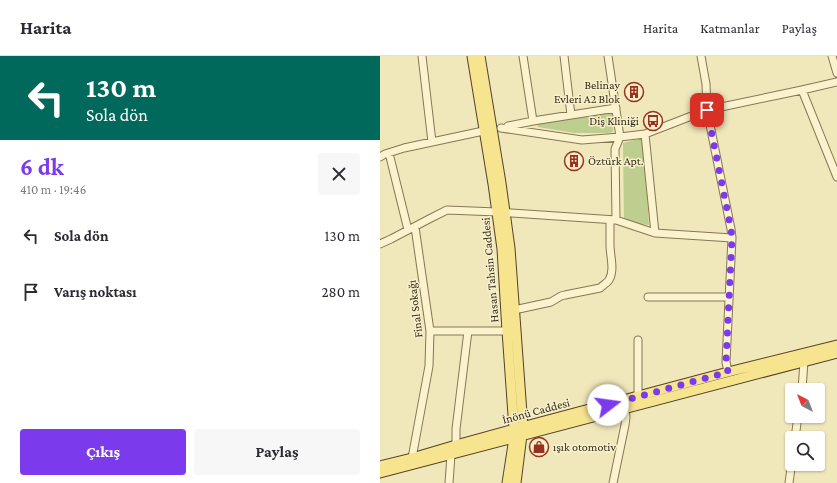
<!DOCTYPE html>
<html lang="tr">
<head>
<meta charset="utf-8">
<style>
	body { margin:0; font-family:"Crimson Pro",serif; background:#f7f7f7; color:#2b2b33; height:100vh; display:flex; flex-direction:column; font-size:15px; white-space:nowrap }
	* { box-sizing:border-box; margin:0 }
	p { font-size:13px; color:#7c7c81 }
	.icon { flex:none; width:22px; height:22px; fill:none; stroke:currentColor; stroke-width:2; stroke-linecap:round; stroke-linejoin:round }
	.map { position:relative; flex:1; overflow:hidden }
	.drawer { display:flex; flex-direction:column; background:#fff; width:380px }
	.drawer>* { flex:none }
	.top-card { background:#00695c; color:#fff; overflow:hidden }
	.needle { width:26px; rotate:318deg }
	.controls { position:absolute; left:405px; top:327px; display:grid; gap:8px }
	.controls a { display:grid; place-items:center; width:40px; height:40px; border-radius:4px; background:#fff; box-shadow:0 1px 3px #0004; font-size:20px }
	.pin { position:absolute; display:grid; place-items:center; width:34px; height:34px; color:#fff; margin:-17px; border-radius:8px; box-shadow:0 2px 6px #0006 }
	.me { position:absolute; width:44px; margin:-22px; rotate:75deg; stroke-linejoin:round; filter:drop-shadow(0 0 3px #0008) }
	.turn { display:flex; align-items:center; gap:14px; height:84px; padding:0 20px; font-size:18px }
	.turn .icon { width:52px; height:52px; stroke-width:2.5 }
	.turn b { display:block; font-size:28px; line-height:34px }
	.round { display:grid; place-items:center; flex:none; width:42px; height:42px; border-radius:4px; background:#f7f7f7 }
	.head { display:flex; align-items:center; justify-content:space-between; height:68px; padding:0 20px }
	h1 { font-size:24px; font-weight:700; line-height:30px; color:#7c3aed }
	.primary-button { display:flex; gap:8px; margin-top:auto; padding:8px 20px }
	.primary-button a { flex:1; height:46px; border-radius:4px; background:#7c3aed; color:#fff; font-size:16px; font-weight:700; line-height:46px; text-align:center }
	.primary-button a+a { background:#f7f7f7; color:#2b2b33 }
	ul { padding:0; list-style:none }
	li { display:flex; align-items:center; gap:12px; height:56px; padding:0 20px }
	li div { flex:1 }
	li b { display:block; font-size:15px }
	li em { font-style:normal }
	header { display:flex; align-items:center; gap:24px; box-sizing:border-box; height:56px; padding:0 20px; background:#fff; border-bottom:1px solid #e1e1e2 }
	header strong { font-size:19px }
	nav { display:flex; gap:22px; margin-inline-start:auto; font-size:14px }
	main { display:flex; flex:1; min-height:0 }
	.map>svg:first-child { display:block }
	.green { fill:#bece8f }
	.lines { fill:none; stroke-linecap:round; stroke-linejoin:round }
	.minor-casing { stroke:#877654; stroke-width:9 }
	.major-casing { stroke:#544329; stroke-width:11 }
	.minor { stroke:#faf3ce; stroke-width:7 }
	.major { stroke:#f7e48f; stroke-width:9 }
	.route { stroke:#7c3aed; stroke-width:7; stroke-dasharray:0 12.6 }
	.labels { text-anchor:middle; stroke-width:3; stroke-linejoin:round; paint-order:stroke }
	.poi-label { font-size:12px; fill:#352b1a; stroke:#f7f0ca; text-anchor:end }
	.street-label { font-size:12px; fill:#352b1a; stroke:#f7f0ca }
</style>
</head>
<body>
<header>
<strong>Harita</strong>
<nav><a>Harita</a><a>Katmanlar</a><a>Paylaş</a></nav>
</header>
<main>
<section class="drawer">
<div class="top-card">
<div class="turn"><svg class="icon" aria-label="left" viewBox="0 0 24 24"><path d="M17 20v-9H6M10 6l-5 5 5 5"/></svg><div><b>130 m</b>Sola dön</div></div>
</div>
<div class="head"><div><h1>6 dk</h1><p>410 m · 19:46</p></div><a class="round"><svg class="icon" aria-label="close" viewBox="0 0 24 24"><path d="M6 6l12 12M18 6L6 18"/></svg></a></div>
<ul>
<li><svg class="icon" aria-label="left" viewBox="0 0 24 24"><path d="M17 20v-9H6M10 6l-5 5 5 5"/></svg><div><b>Sola dön</b></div><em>130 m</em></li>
<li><svg class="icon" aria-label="arrive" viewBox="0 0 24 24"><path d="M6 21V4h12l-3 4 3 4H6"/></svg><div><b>Varış noktası</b></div><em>280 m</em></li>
</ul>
<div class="primary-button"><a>Çıkış</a><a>Paylaş</a></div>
</section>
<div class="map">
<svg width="457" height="427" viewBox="0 0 457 427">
	<rect width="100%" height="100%" fill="#f0e7bb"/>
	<path class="green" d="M232,56L233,76L228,77H194L158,71L157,67Z
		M263,82L269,169L244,166L243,87Z"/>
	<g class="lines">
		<defs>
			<path id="minor" d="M42,0L52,86
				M143,0L153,65
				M184,0L191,59
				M228,0L240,81
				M321,0L326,28L327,54L351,173L352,182L346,306L348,316
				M452,0L457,17
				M422,34L457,121
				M128,70L153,65L236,52
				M121,72L202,84L240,81L265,78L327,54L422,34L457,26
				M265,78L275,177
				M9,97L28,174
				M0,101L5,98L24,92L108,74
				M236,164L235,93L240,81
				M0,188L11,183L51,162L67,154L117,156L236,164L275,177L352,182
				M268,241H349
				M134,254L171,246L181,240L185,239L220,232C223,229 227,227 229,224C235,214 230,200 230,189C230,181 230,172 230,164
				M50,275H127
				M422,334L424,305
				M258,341V284
				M415,382L418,360
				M76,389V373L88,275
				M32,402L49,310L50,275L35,171
				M69,427L71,399
				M233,427L245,369L246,361L245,353
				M409,427L412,405"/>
			<path id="major" d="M92,0L113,128L122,193L127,275L134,373V382L127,427
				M100,0L121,127L130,192L143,371L136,427
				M0,410L32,402L76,389L153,368L348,316L457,289
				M0,417L457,297"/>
		</defs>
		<use href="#minor" class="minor-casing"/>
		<use href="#major" class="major-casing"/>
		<use href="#minor" class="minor"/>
		<use href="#major" class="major"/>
	</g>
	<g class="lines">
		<path class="route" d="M228,349L348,316L346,306L352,182L351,173L327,54"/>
	</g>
	<defs>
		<symbol id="building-ring" viewBox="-11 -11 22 22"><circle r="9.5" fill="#f7f0ca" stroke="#993121" stroke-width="1.5"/><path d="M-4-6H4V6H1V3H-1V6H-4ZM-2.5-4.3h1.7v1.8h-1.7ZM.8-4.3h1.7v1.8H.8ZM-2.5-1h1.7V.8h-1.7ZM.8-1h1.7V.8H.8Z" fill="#993121"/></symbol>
		<symbol id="bus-ring" viewBox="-11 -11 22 22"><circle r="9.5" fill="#f7f0ca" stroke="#993121" stroke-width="1.5"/><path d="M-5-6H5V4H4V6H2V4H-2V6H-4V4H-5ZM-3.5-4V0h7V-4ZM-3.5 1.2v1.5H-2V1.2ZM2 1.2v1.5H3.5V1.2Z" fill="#993121"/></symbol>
		<symbol id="shop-ring" viewBox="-11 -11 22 22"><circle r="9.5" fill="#f7f0ca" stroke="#993121" stroke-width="1.5"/><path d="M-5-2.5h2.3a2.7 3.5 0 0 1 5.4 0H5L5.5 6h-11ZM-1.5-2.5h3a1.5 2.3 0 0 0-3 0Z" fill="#993121"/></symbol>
	</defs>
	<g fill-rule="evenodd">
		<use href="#building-ring" x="243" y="25" width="22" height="22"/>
		<use href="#bus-ring" x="262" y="54" width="22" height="22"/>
		<use href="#building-ring" x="183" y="94" width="22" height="22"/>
		<use href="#shop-ring" x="148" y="380" width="22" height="22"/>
	</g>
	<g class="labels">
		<g class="poi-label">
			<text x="240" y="33">Belinay<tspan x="240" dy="14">Evleri A2 Blok</tspan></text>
			<text x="259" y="69">Diş Kliniği</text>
			<text x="208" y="109" text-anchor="start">Öztürk Apt.</text>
			<text x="173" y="395" text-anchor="start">ışık otomotiv</text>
		</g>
		<g class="street-label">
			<text transform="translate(110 214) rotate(-95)" y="4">Hasan Tahsin Caddesi</text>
			<text transform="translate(35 253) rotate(-97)" y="4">Final Sokağı</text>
			<text transform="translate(156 355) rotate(-15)" y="4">İnönü Caddesi</text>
		</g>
	</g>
</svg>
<div class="controls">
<a><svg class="needle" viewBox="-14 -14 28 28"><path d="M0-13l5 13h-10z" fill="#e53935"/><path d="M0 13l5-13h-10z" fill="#7c7c81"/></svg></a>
<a><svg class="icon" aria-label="search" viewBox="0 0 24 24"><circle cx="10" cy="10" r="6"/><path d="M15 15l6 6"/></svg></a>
</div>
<div class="pin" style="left:327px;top:54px;background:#d93025"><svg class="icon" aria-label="arrive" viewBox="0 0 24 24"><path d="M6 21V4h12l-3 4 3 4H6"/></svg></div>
<svg class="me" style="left:228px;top:349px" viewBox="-20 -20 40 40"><circle r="19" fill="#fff"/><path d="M0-13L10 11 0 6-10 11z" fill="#7c3aed"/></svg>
</div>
</main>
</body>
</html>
